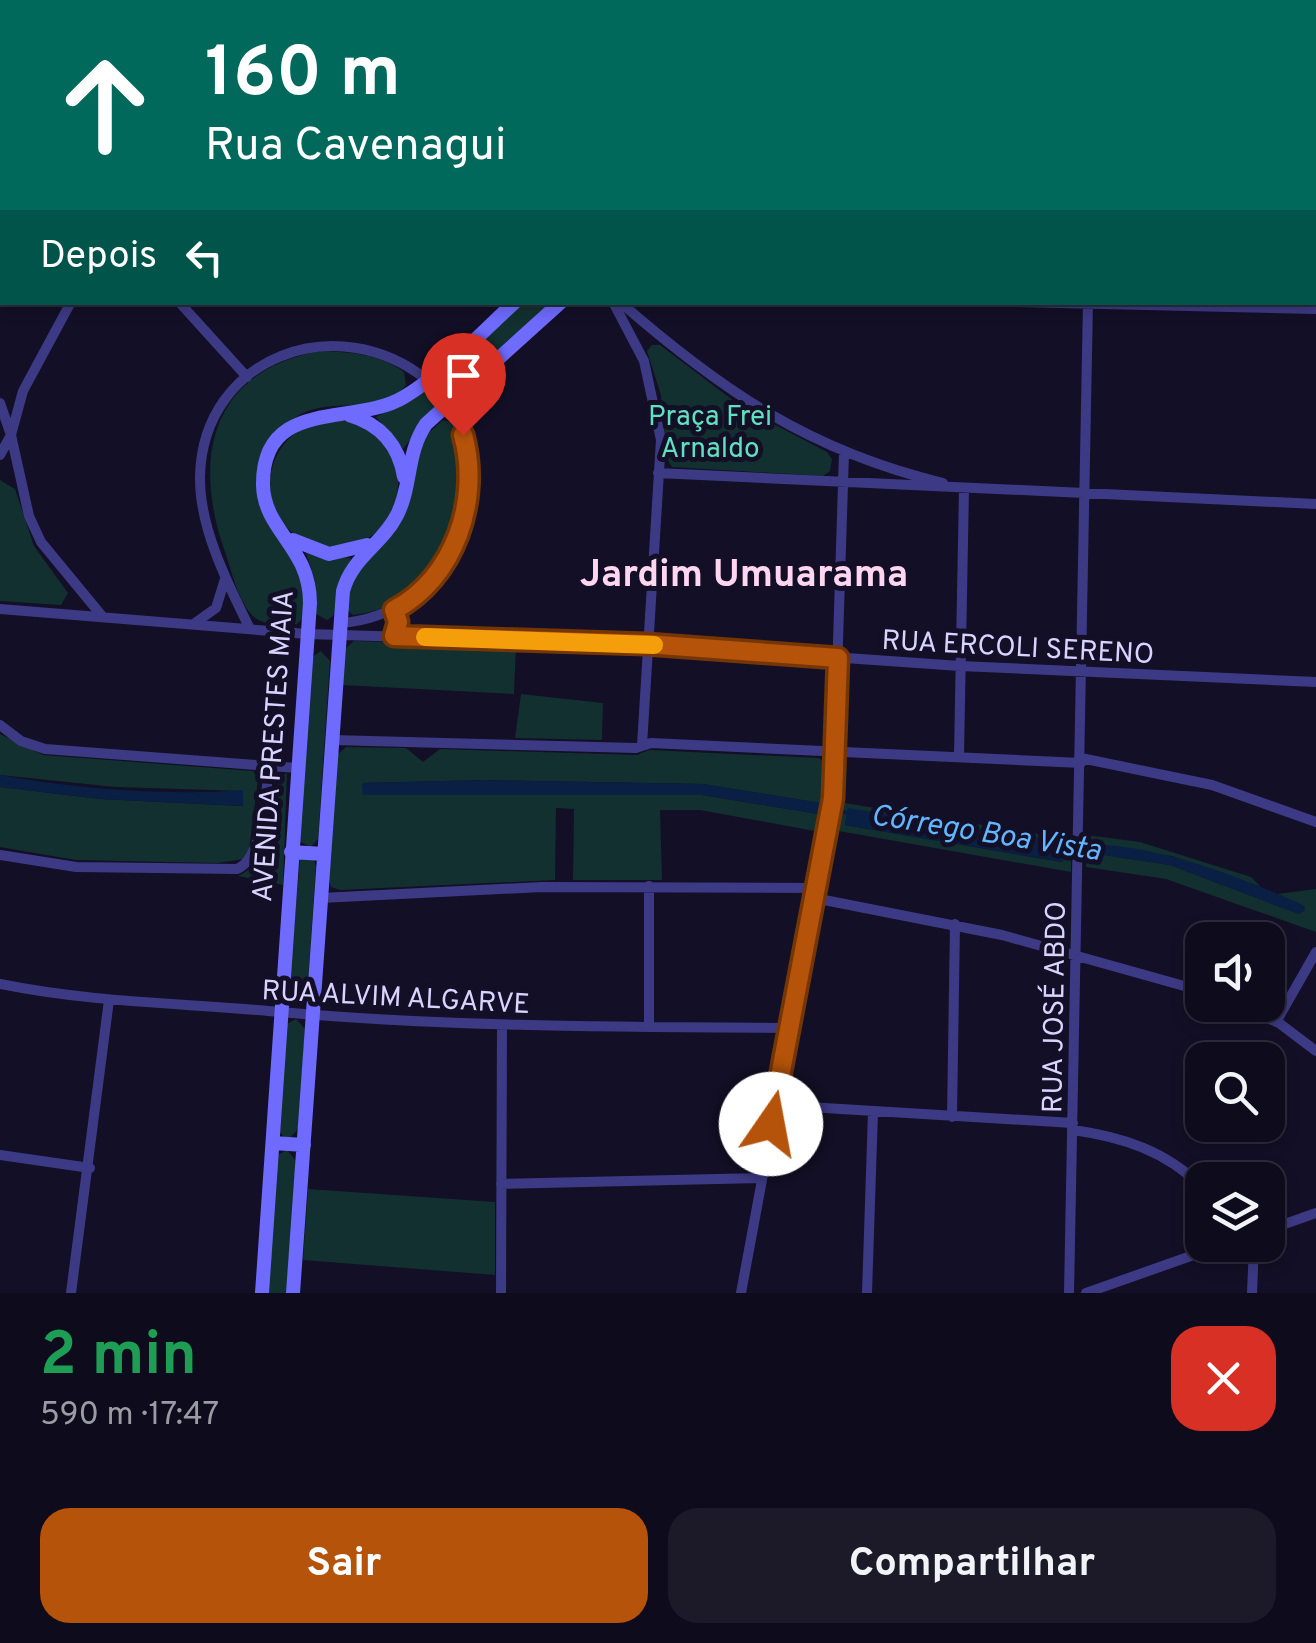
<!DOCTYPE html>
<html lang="pt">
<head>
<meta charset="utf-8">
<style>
	body { margin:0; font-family:Overpass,sans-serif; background:#1c1929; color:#f1f3f6; height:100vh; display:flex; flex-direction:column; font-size:38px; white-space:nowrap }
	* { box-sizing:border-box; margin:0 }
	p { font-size:32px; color:#9b9ba3 }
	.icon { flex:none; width:55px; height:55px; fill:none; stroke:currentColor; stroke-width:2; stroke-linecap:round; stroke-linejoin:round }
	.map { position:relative; height:1293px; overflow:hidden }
	.panel { display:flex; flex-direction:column; background:#0e0b1c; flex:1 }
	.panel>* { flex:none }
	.top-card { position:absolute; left:0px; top:0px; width:1318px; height:305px; box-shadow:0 5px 15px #0003,0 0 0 2px #2e2b3b; background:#00695c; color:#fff; overflow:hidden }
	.tools { position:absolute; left:1185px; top:922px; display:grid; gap:20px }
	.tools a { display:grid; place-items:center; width:100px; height:100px; border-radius:20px; background:#0e0b1c; box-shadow:0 5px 15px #0003,0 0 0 2px #2e2b3b; font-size:50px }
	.pin { position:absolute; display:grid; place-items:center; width:85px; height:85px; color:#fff; margin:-102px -42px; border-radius:50% 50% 50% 0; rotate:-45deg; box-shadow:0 0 10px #0007 }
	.pin .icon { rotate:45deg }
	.me { position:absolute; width:110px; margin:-55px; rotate:12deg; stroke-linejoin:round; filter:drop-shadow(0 0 8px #0008) }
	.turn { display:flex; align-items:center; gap:35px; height:210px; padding:0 40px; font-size:45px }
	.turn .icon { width:130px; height:130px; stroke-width:2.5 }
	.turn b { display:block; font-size:70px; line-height:85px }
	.then { display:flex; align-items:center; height:95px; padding:0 40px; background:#0003; gap:20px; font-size:38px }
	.round { display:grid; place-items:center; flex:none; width:105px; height:105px; border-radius:30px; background:#1c1929 }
	.head { display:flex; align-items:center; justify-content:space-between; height:170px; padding:0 40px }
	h1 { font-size:60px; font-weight:700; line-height:75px; color:#1e9e55 }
	.button { display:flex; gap:20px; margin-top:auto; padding:20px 40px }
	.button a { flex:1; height:115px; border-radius:30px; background:#b45309; color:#fff; font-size:40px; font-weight:700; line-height:115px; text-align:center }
	.button a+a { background:#1c1929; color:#f1f3f6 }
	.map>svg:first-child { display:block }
	.green { fill:#12302f; fill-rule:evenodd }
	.water { fill:#0a1f44 }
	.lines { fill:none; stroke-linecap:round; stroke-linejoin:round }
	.stream { stroke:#0a1f44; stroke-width:4 }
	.street { stroke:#3d3a85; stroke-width:10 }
	.secondary { stroke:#6f6bff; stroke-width:14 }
	.route-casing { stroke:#753606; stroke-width:25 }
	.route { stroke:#b45309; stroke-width:18 }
	.slow { stroke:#f59e0b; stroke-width:18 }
	.labels { text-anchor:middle; stroke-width:10; stroke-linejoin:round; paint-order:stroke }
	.park-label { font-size:28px; fill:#5fe0c0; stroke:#130f26 }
	.street-label { font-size:28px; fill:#d9d4ff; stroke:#130f26 }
	.water-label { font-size:30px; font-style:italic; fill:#62b6ff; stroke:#130f26 }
	.district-label { font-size:38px; font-weight:bold; fill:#ffd6f0; stroke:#130f26 }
</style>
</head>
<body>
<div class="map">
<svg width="1316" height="1293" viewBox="0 0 1316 1293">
	<rect width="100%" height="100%" fill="#130f26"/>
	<path class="green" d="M524,303H552L465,382L454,378L451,368Z
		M652,345H660L743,408L827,452L832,459L830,471L823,476L672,467L667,459L661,395L647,351Z
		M321,351C350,352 380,354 404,372L406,385C378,419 327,394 295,418C281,430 270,455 259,470L305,593L302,619L297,624C285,624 262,626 253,616C238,601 232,572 225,552C192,459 210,370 321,351Z
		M431,385L440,389L442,400L403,449L376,417Z
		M270 484a64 64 0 1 1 128 0a64 64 0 1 1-128 0Z
		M443,420L451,422C482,498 442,606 353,615L347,610L350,583L376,546L423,438Z
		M0,480L15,489L34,546L68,593L61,605L0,601Z
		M306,553L351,558L333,616L327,620L316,614L315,581Z
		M354,641L516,646L514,694L342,685L345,649Z
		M321,651L330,661L318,839L311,847L299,841L312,657Z
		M521,694L603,703L602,740L515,738Z
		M0,734L43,755L253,771L258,779L249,850L243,859L218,863L76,860L0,847V787L101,799L242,806L243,791L115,787L0,775Z
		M346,747L406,748L423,762L440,749L637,755L649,750L819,758L828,766L820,832L700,810H660L662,880H573L574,809L556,808L555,880L340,890L331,887L329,880L337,755ZM484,780L703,784L820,803L818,814L702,795L363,794V783Z
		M287,773L283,885L238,876C273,861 272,811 279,777Z
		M838,802L1071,839V872L833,830ZM848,809L1064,842L1062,862L845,825Z
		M1087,835L1140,842L1251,877L1261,887L1172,856L1090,845L1091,853L1170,865L1299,914L1305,907L1277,894L1316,889V932L1166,879L1086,867Z
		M300,859L314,860L316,867L307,995L297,1004L288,998Z
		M296,1019L305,1029L298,1129L291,1137H284L279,1131L287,1024Z
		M287,1150L296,1161L287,1293H268L278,1155Z
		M308,1189L495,1202V1275L303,1260Z"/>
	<path class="water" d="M0,775C78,789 164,796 243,790V806L101,799L0,787Z
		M484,780L703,784L821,803L818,814L702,795H363L362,783Z
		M848,808L1064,842L1063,862L845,825Z
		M1090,844C1165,847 1235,875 1303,905L1305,911L1299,914L1170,865L1090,853Z"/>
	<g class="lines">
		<path class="stream" d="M819,808L849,813
			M1061,847L1091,849"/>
		<path class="street" d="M310,0L311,2
			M521,0L528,2
			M645,0L646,2
			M188,2L195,0
			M1092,2V0
			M1315,90H1316
			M0,107L2,111
			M71,302L23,391L11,435L29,516L41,542L102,616
			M179,302L247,377
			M613,302L644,361L661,440L642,745
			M620,302C722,391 810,451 943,483
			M1018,302L1316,309
			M436,372L456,396
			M0,403L11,435L0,455
			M658,473L1316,504
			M0,609L307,634L646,644L960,666L1316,682
			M195,623L216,608L225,579
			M340,623C448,616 500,492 447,403
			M250,629C228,584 199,528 200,476C203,356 338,308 427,380
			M0,725L21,741L45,749L297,768
			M332,740L636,748L651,743L1081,763
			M959,755L964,488
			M1081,758L1212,785L1316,822
			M0,855L76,867L237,869C264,858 264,794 270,766
			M321,898L542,887L816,888
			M814,898L1002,935L1202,991
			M0,984C93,1003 186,1003 280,1012C450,1027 620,1027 791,1028
			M1238,1005L1279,1023L1316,1051
			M1276,1022L1316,952
			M649,1027V886
			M775,1105L1073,1123
			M952,1117L955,924
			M1073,1130C1123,1137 1166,1151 1202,1187
			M0,1155L90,1168
			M501,1184L761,1178
			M1268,1230L1316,1213
			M71,1293L109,1000
			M501,1293L502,1026
			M741,1293L833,798L844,453
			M867,1293L873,1112
			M1069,1293L1088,302
			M1086,1293L1222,1245
			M1252,1293L1254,1245"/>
		<path class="secondary" d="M856,2L859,0
			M902,2L904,0
			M349,415C380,424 399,445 404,477
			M293,540L329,554L367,545
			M291,852L324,854
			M273,1143L304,1145
			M262,1293L310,603C310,547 264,531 263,485C262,396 355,427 404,397C444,373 480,334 515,302
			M293,1293L343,591C352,557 382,545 397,515C412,486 406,453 426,424L561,302"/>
	</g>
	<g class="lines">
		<defs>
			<path id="route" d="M463,435C481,499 455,578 394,610L398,622L394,636L646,644L838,658L833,798L771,1124"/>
		</defs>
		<use href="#route" class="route-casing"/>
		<use href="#route" class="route"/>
		<path class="slow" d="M425,637L654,645"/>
	</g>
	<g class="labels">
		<g class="park-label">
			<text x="710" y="425">Praça Frei<tspan x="710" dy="32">Arnaldo</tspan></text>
		</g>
		<g class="street-label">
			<text transform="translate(1018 646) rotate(3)" y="10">RUA ERCOLI SERENO</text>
			<text transform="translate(272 746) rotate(-86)" y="10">AVENIDA PRESTES MAIA</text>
			<text transform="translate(396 996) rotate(3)" y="10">RUA ALVIM ALGARVE</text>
			<text transform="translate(1053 1007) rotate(-89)" y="10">RUA JOSÉ ABDO</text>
		</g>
		<g class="water-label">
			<text transform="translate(986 832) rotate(9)" y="10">Córrego Boa Vista</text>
		</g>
		<g class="district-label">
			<text x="744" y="586">Jardim Umuarama</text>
		</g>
	</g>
</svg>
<div class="tools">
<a><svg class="icon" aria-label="sound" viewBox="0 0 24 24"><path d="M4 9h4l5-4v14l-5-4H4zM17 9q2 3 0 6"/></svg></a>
<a><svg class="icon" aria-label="search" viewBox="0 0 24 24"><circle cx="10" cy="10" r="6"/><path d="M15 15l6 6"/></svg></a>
<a><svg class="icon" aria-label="layers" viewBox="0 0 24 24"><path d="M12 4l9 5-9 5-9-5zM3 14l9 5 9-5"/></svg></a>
</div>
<div class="pin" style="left:463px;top:435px;background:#d93025"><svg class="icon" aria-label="arrive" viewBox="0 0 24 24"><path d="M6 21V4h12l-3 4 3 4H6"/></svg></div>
<svg class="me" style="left:771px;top:1124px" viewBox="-20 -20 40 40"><circle r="19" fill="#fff"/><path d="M0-13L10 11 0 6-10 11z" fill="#b45309"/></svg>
<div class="top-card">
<div class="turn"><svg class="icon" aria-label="ahead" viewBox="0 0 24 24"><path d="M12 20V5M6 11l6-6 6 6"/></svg><div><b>160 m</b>Rua Cavenagui</div></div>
<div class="then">Depois<svg class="icon" aria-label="left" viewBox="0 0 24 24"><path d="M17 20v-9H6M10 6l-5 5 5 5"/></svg></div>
</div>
</div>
<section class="panel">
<div class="head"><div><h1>2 min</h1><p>590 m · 17:47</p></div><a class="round" style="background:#d93025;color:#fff"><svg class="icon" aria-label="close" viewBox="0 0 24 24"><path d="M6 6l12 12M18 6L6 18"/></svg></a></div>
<div class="button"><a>Sair</a><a>Compartilhar</a></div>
</section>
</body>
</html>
